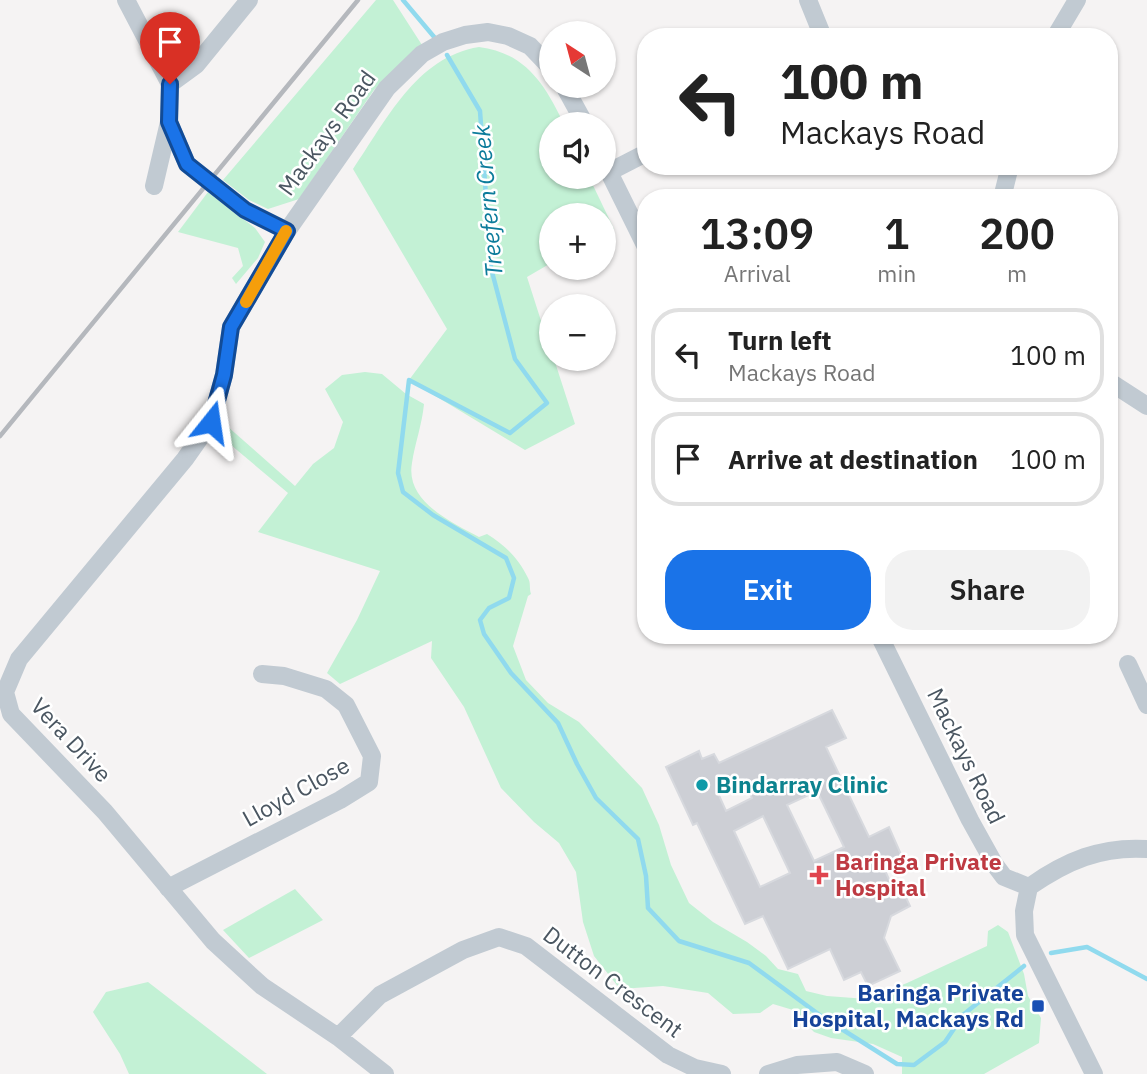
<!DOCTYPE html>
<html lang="en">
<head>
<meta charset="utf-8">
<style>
	body { margin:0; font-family:"IBM Plex Sans",sans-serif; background:#f2f2f2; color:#222; height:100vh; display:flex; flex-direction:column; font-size:26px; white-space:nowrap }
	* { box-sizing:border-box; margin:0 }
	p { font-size:23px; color:#767676 }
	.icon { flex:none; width:38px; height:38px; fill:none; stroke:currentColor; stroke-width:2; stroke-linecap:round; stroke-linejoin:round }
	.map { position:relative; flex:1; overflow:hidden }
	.drawer { position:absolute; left:637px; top:189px; width:481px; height:455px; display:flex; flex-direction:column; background:#fff; border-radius:28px; box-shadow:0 2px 5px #0004 }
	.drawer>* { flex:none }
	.top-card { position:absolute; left:637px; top:28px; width:481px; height:147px; border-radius:28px; box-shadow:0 2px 5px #0004; background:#fff; color:#222; overflow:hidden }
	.needle { width:46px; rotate:324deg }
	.controls { position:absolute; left:539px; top:21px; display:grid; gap:14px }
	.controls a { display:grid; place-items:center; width:77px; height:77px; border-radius:50%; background:#fff; box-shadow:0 2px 5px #0004; font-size:35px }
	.pin { position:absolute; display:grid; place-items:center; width:60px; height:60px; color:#fff; margin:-72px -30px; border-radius:50% 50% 50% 0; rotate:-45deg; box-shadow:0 0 7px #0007 }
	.pin .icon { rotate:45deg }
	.me { position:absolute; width:77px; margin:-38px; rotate:15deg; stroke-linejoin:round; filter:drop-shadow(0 0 5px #0008) }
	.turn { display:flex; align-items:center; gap:24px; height:147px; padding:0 28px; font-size:32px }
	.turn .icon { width:91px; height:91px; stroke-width:2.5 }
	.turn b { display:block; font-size:49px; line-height:60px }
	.eta { display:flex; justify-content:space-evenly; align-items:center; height:119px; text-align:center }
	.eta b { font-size:42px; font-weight:600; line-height:49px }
	.action { display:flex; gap:14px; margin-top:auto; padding:14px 28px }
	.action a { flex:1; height:80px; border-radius:28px; background:#1a73e8; color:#fff; font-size:28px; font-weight:600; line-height:80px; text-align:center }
	.action a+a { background:#f2f2f2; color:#222 }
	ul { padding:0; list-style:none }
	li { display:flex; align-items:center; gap:21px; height:94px; margin:0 14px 10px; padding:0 14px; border:4px solid #e0e0e0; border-radius:28px }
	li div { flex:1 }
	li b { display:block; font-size:26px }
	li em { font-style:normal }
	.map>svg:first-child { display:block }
	.green { fill:#c3f1d5 }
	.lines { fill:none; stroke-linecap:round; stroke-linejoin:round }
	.stream { stroke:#90daee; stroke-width:4.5 }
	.building { fill:#cdcfd5; stroke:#d7d9de; stroke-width:2; fill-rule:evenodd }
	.minor { stroke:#c1cad2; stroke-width:18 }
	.rail { stroke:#b5b8bd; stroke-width:4.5 }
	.route-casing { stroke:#114b97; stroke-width:18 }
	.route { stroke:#1a73e8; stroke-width:12 }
	.slow { stroke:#f59e0b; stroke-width:12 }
	.culture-dot { fill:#0f9aa8; stroke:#fff; stroke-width:2.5 }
	.health-dot { fill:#e0444e; stroke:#fff; stroke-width:2.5 }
	.transit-dot { fill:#1a4fb4; stroke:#fff; stroke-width:2.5 }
	.labels { text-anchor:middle; stroke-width:5; stroke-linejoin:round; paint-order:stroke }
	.street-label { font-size:23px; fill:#4a5661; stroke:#fff }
	.culture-label { font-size:23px; font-weight:bold; fill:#0d838f; stroke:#fff; text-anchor:start }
	.health-label { font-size:23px; font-weight:bold; fill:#be3a42; stroke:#fff; text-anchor:start }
	.transit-label { font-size:23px; font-weight:bold; fill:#164399; stroke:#fff; text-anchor:end }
	.water-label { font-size:24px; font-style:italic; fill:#0c7c9b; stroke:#fff }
</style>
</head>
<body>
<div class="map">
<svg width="1147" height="1074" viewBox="0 0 1147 1074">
	<rect width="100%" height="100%" fill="#f5f3f3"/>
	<path class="green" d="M376,0H393L422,45L374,90L299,199L268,209L249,200L223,180Z
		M479,47C526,53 545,85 564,124H551V177H589L614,229L604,235V215H551V263L527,277L551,352V359H554L575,424L525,450L409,380L447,329L353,169C386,121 416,57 479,47Z
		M208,192L255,228L265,242L258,258L236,284L232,278L243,266L238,248L178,232Z
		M365,372L382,374L406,394L424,404C422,425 415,443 412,463C405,501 451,522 479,537L487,534C506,546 518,558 528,578C531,583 529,588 531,594L528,596L513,646L526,680L548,703L579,722L642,788L659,825L671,865L689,903L713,922L747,942L766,956L778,969L798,974L806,991L827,996L867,999L907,983L987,946L988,931L998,925L1008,932L1024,974L1028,996L1041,1018L1039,1043L984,1074H902V1057L873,1044L831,1038L814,1032L793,1010L773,1004L760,1013L733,1014L708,993L663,986L620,989L594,956L583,922L576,872L559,843L534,822L501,788L464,707L431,658L432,641L340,684L327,673L357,620L380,571L258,532L288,493L219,435L227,426L295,486L313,464L334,448L343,422L325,389L342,375Z
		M295,889L323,920L249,958L223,930Z
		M148,982L267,1074H129L120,1054L93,1012L106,992Z"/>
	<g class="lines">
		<path class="stream" d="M403,0L435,38
			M447,55L480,111L491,268L515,359L547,403L510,433L409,380L398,473L403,492L433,515L506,558L514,578L509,598L489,608L480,620L484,634L511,673L558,723L577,764L596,798L638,839L646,876L648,908L679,941L749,963L821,1016L897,1064L914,1065L945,1042L964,1014L1024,966
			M1051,953L1087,947L1147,979"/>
	</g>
	<path class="building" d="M832,710L846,738L826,747L869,837L889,827L903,859L884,868L894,891L901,887L910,906L891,916L884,938L900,971L868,986L861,972L844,980L830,949L788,969L763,916L745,924L697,823L693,825L666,767L699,751L702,759L714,754L719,763ZM744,779L752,798L726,811L717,791ZM817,791L844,847L814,861L787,805ZM763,816L790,873L760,887L734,831Z"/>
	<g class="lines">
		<path class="minor" d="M126,0L170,84L169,122L187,164L245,210L287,231
			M808,0L823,37
			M1055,37L1077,0
			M170,84L196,65L249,0
			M564,86L585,124
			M604,162L646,247
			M609,172L646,153
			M154,186L169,122
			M1002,198L1010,166
			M1110,382L1147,406
			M879,635L970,820L995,865L1004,877L1029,887
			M1128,664L1147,705
			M1029,887L1024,911L1025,935L1094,1074
			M1029,887C1066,861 1101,846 1147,849
			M168,888L340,800L369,782L372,756L346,705L326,689L284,676L262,674
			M338,1037L380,995L463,950L499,937L526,946L668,1055L695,1068L722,1074
			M385,1074L338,1037L262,986L213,941L105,812L11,714L5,692L19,659L185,459L211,422L224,375L231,327L287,231L387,88L422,54L443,42L465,35L488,32L508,36L530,46L551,68
			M768,1074L797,1065L837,1062L865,1074"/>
		<path class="rail" d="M0,436L358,0"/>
	</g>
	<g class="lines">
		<defs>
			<path id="route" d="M170,84L169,122L187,164L245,210L287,231L231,327L224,375L211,422"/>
		</defs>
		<use href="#route" class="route-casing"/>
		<use href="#route" class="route"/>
		<path class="slow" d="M246,302L286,231"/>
	</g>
	<circle class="culture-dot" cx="702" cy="785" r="7"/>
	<path class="health-dot" d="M815.5 864.5h7v7h7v7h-7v7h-7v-7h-7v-7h7z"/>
	<rect class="transit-dot" x="1031" y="999" width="14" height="14" rx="3.5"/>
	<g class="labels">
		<g class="street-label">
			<text transform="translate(327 133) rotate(-54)" y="8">Mackays Road</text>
			<text transform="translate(71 740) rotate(47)" y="8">Vera Drive</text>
			<text transform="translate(966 756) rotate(64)" y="8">Mackays Road</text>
			<text transform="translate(296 792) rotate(-29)" y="8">Lloyd Close</text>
			<text transform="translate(613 982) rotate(37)" y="8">Dutton Crescent</text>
		</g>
		<g class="culture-label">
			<text x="716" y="793">Bindarray Clinic</text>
		</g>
		<g class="health-label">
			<text x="835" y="870">Baringa Private<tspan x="835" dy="26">Hospital</tspan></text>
		</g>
		<g class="transit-label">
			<text x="1024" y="1001">Baringa Private<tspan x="1024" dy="26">Hospital, Mackays Rd</tspan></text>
		</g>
		<g class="water-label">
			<text transform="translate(488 201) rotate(-95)" y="8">Treefern Creek</text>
		</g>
	</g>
</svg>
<div class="controls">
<a><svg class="needle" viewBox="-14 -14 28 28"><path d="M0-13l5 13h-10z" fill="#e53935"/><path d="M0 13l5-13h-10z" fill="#767676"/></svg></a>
<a><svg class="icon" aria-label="sound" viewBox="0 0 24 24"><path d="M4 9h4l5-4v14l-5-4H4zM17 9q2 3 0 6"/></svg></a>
<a>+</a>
<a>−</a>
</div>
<div class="pin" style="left:170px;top:84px;background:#d93025"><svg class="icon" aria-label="arrive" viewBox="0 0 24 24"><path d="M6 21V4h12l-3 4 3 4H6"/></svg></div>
<svg class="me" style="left:211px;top:422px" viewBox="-20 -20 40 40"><path d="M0-17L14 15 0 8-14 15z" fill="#1a73e8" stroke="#fff" stroke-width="4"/></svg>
<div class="top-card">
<div class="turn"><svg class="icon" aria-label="left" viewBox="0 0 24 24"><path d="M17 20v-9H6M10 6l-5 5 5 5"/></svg><div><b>100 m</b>Mackays Road</div></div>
</div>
<section class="drawer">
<div class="eta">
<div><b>13:09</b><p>Arrival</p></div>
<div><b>1</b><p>min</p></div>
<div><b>200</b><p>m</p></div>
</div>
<ul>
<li><svg class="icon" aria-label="left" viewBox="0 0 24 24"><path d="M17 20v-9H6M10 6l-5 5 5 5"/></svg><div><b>Turn left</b><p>Mackays Road</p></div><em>100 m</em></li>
<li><svg class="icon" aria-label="arrive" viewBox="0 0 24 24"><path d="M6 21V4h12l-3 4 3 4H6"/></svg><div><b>Arrive at destination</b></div><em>100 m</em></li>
</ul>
<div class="action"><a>Exit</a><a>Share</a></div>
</section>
</div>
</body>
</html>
